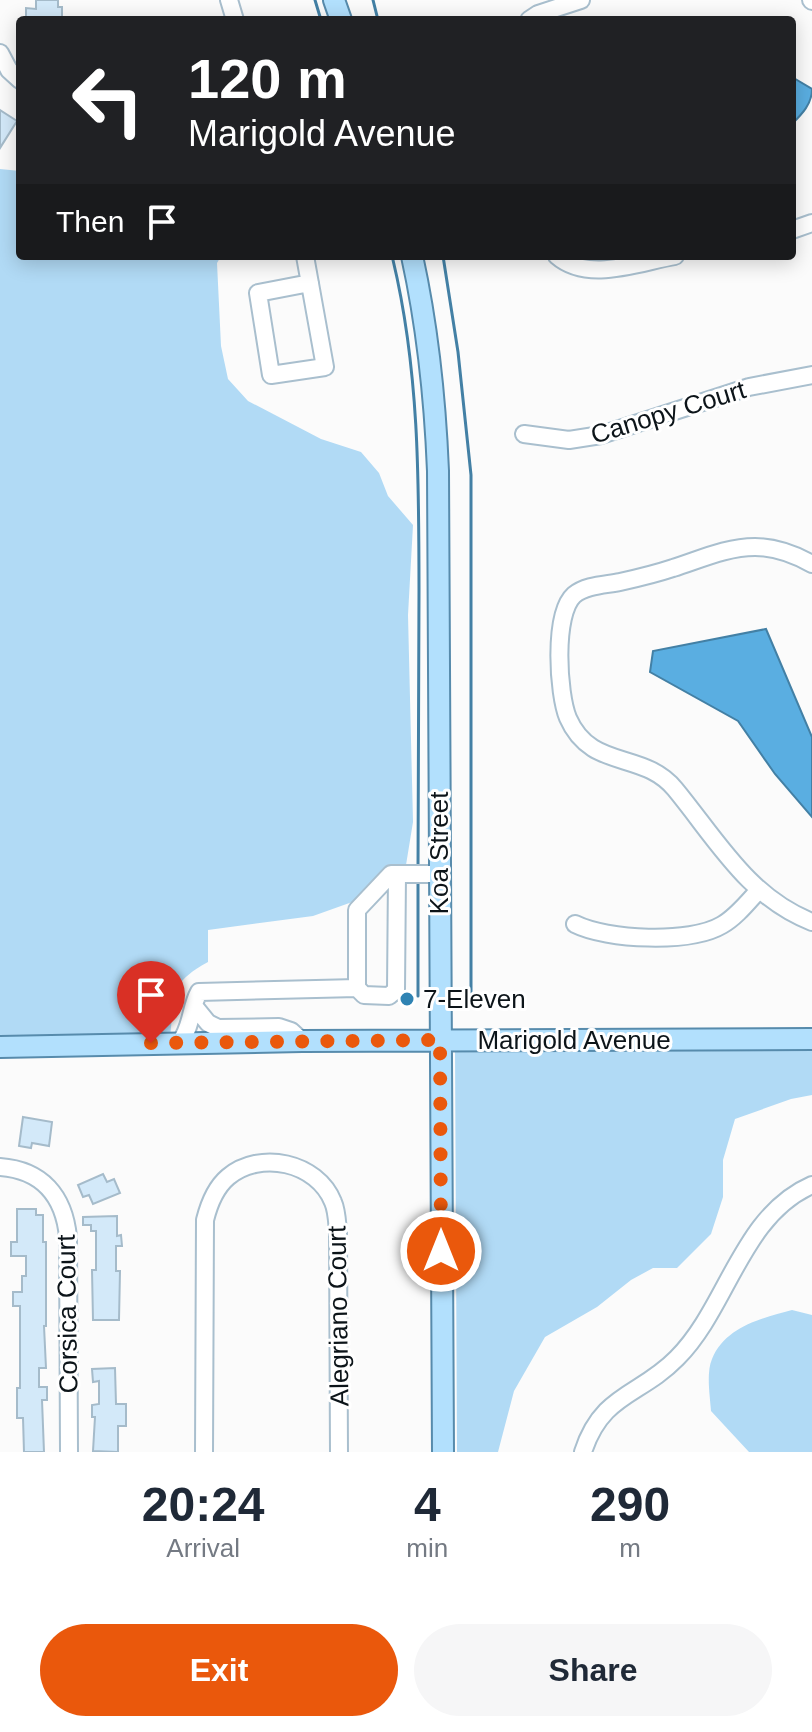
<!DOCTYPE html>
<html lang="en">
<head>
<meta charset="utf-8">
<style>
	body { margin:0; font-family:Arial,sans-serif; background:#f6f6f7; color:#1f2937; height:100vh; display:flex; flex-direction:column; font-size:30px; white-space:nowrap }
	* { box-sizing:border-box; margin:0 }
	p { font-size:26px; color:#747a83 }
	.icon { flex:none; width:44px; height:44px; fill:none; stroke:currentColor; stroke-width:2; stroke-linecap:round; stroke-linejoin:round }
	.map { position:relative; height:1452px; overflow:hidden }
	.side { display:flex; flex-direction:column; background:#fff; flex:1 }
	.side>* { flex:none }
	.hud { position:absolute; left:16px; top:16px; width:780px; height:244px; border-radius:8px; box-shadow:0 4px 20px #0003; background:#202124; color:#fff; overflow:hidden }
	.pin { position:absolute; display:grid; place-items:center; width:68px; height:68px; color:#fff; margin:-82px -34px; border-radius:50% 50% 50% 0; rotate:-45deg; box-shadow:0 0 8px #0007 }
	.pin .icon { rotate:45deg }
	.me { position:absolute; width:88px; margin:-44px; rotate:0deg; stroke-linejoin:round; filter:drop-shadow(0 0 6px #0008) }
	.turn { display:flex; align-items:center; gap:28px; height:168px; padding:0 40px; font-size:36px }
	.turn .icon { width:104px; height:104px; stroke-width:2.5 }
	.turn b { display:block; font-size:56px; line-height:68px }
	.then { display:flex; align-items:center; height:76px; padding:0 40px; background:#0003; gap:16px; font-size:30px }
	.eta { display:flex; justify-content:space-evenly; align-items:center; height:136px; text-align:center }
	.eta b { font-size:48px; font-weight:700; line-height:56px }
	.cta { display:flex; gap:16px; margin-top:auto; padding:16px 40px }
	.cta a { flex:1; height:92px; border-radius:48px; background:#ea580c; color:#fff; font-size:32px; font-weight:700; line-height:92px; text-align:center }
	.cta a+a { background:#f6f6f7; color:#1f2937 }
	.map>svg:first-child { display:block }
	.green { fill:#b1daf5 }
	.water { fill:#5aaee1; stroke:#4380a5; stroke-width:2 }
	.lines { fill:none; stroke-linecap:round; stroke-linejoin:round }
	.stream { stroke:#4380a5; stroke-width:3 }
	.building { fill:#d3e9f9; stroke:#a5bbca; stroke-width:2 }
	.minor-casing { stroke:#a9bfce; stroke-width:20 }
	.major-casing { stroke:#578bac; stroke-width:24 }
	.minor { stroke:#fff; stroke-width:16 }
	.major { stroke:#b2e0fd; stroke-width:20 }
	.route { stroke:#ea580c; stroke-width:14; stroke-dasharray:0 25.2 }
	.poi-dot { fill:#2f83b3; stroke:#fff; stroke-width:3 }
	.labels { text-anchor:middle; stroke-width:6; stroke-linejoin:round; paint-order:stroke }
	.street-label { font-size:26px; fill:#0c1419; stroke:#fff }
	.poi-label { font-size:26px; fill:#0c1419; stroke:#fff; text-anchor:start }
</style>
</head>
<body>
<div class="map">
<svg width="812" height="1452" viewBox="0 0 812 1452">
	<rect width="100%" height="100%" fill="#fbfbfb"/>
	<path class="green" d="M0,169L20,171V256H238L220,258L217,263L221,346L228,379L248,401L321,439L361,452L379,473L388,496L413,525L408,615L413,822L406,865H396L355,901L313,916L208,930V962C168,984 175,995 170,1037L0,1041Z
		M812,1045V1095L791,1099L735,1119L723,1160V1197L711,1234L677,1268H653L631,1280L597,1307L545,1337L514,1391L498,1452H457L455,1046Z
		M792,1310L812,1315V1452H749L711,1411C710,1396 706,1373 712,1359C725,1327 762,1318 792,1310Z"/>
	<path class="water" d="M792,77L812,89C812,104 802,114 792,124Z
		M766,629L812,737V817L775,774L738,721L650,672L653,651Z"/>
	<g class="lines">
		<path class="stream" d="M315,0L321,20
			M373,0L378,20
			M443,256L458,352L471,475V1004
			M393,260C419,369 419,479 419,591C419,684 419,777 418,870
			M418,996V881"/>
	</g>
	<path class="building" d="M36,0H58V7H62V20L26,19V8L36,9Z
		M0,110L17,121L0,148Z
		M23,1117L52,1122L49,1146L32,1143L31,1148L19,1146Z
		M103,1174L107,1182L114,1179L120,1193L93,1204L89,1195L83,1197L78,1185Z
		M17,1209H36V1215H43V1242H46V1326H44L46,1368H39V1387H47V1400H42L44,1452H24L23,1418H17V1388H20V1306H13V1292H22V1276H26V1256H11V1242H17Z
		M117,1216V1236L121,1235L122,1246H116V1271H120L119,1320H93L92,1270H96V1231H91V1225H83V1217Z
		M115,1368L116,1404H126V1426H118V1452L93,1451L95,1417H92V1405L99,1404V1381L93,1382L92,1369Z"/>
	<g class="lines">
		<defs>
			<path id="minor" d="M229,0L235,20
				M811,0L812,1
				M529,20L538,14L581,0
				M0,53L9,70L20,80
				M792,230L812,223
				M305,256L325,367L271,375L258,293L310,283
				M557,256C588,283 639,262 675,256
				M524,434L569,440L601,435L749,387L812,375
				M812,564C794,554 775,547 755,547C726,547 699,560 673,568C655,574 638,578 620,582C605,585 586,585 574,595C553,614 558,694 568,718C591,771 643,750 675,789C717,840 748,897 812,922
				M575,924C607,940 690,944 722,925C736,917 747,903 758,891
				M357,988L364,995L389,996L396,990L397,874
				M195,1007L208,1023L218,1028L279,1027L291,1031L302,1041
				M180,1042C192,1027 190,1008 199,992L357,988V910L391,874H439
				M0,1167C42,1170 64,1196 68,1237L69,1452
				M204,1452L205,1220C209,1204 215,1188 228,1177C260,1150 317,1162 333,1202C337,1211 337,1222 338,1232L339,1452
				M583,1452C602,1393 640,1396 677,1358C728,1307 741,1216 812,1185"/>
			<path id="major" d="M334,0L341,20
				M412,256C428,329 435,397 438,471L443,1452
				M0,1047L302,1041L812,1039"/>
		</defs>
		<use href="#minor" class="minor-casing"/>
		<use href="#major" class="major-casing"/>
		<use href="#minor" class="minor"/>
		<use href="#major" class="major"/>
	</g>
	<g class="lines">
		<path class="route" d="M151,1043L440,1040L441,1251"/>
	</g>
	<circle class="poi-dot" cx="407" cy="999" r="8"/>
	<g class="labels">
		<g class="street-label">
			<text transform="translate(668 412) rotate(-17)" y="9">Canopy Court</text>
			<text transform="translate(439 853) rotate(-90)" y="9">Koa Street</text>
			<text x="574" y="1049">Marigold Avenue</text>
			<text transform="translate(67 1314) rotate(-91)" y="9">Corsica Court</text>
			<text transform="translate(338 1316) rotate(-91)" y="9">Alegriano Court</text>
		</g>
		<g class="poi-label">
			<text x="423" y="1008">7-Eleven</text>
		</g>
	</g>
</svg>
<div class="pin" style="left:151px;top:1043px;background:#d93025"><svg class="icon" aria-label="arrive" viewBox="0 0 24 24"><path d="M6 21V4h12l-3 4 3 4H6"/></svg></div>
<svg class="me" style="left:441px;top:1251px" viewBox="-20 -20 40 40"><circle r="17" fill="#ea580c" stroke="#fff" stroke-width="3"/><path d="M0-11L8 9 0 5-8 9z" fill="#fff"/></svg>
<div class="hud">
<div class="turn"><svg class="icon" aria-label="left" viewBox="0 0 24 24"><path d="M17 20v-9H6M10 6l-5 5 5 5"/></svg><div><b>120 m</b>Marigold Avenue</div></div>
<div class="then">Then<svg class="icon" aria-label="arrive" viewBox="0 0 24 24"><path d="M6 21V4h12l-3 4 3 4H6"/></svg></div>
</div>
</div>
<section class="side">
<div class="eta">
<div><b>20:24</b><p>Arrival</p></div>
<div><b>4</b><p>min</p></div>
<div><b>290</b><p>m</p></div>
</div>
<div class="cta"><a>Exit</a><a>Share</a></div>
</section>
</body>
</html>
